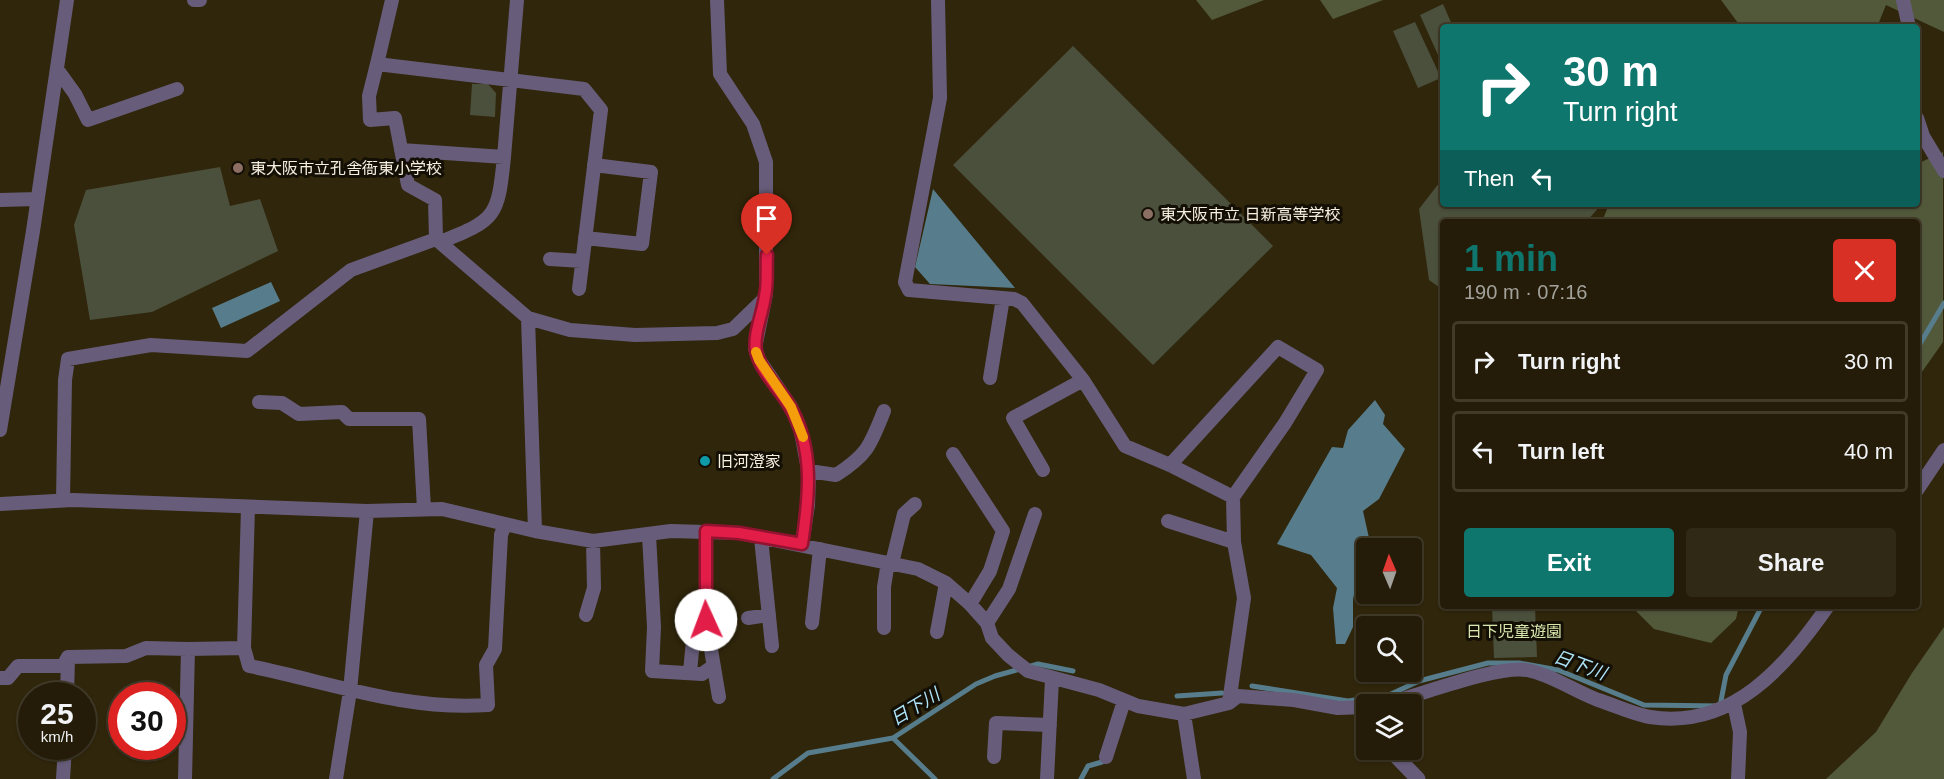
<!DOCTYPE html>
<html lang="en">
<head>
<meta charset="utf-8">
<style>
	body { margin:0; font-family:Helvetica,"Noto Sans JP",sans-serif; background:#302916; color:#f1f3f6; height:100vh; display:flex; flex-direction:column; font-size:22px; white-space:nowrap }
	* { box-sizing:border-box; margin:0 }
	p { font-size:20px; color:#a3a19c }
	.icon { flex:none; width:33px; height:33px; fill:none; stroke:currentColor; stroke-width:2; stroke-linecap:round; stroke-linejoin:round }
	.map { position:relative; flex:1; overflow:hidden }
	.drawer { position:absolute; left:1440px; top:219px; width:480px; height:390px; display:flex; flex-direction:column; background:#241c08; border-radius:6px; box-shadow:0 2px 4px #0004,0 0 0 2px #413a29 }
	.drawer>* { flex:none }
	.top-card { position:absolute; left:1440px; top:24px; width:480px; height:183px; border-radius:6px; box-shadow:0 2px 4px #0004,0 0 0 2px #413a29; background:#0f766e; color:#fff; overflow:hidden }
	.needle { width:39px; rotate:358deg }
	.controls { position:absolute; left:1356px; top:538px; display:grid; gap:12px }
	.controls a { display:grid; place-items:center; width:66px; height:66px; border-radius:6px; background:#241c08; box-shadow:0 2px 4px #0004,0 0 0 2px #413a29; font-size:30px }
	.speed { position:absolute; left:18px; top:682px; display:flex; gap:12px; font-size:30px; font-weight:700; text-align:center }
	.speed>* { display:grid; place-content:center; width:78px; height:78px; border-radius:50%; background:#241c08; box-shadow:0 2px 4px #0004,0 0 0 2px #413a29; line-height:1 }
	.speed small { font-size:15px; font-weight:400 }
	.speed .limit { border:9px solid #d22; background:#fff; color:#111 }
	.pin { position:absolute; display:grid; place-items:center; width:51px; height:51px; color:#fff; margin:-62px -26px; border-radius:50% 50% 50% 0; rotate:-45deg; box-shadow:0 0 6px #0007 }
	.pin .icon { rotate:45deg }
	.me { position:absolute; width:66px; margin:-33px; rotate:358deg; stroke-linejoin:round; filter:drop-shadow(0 0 4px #0008) }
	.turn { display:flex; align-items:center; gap:21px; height:126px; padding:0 24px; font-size:27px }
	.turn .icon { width:78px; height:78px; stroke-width:2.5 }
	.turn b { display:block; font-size:42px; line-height:51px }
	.then { display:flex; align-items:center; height:57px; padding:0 24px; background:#0003; gap:12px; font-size:22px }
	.round { display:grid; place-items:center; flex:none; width:63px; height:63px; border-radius:6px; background:#302916 }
	.headline { display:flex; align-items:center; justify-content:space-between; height:102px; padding:0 24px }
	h1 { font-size:36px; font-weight:700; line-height:45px; color:#0f766e }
	.button { display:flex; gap:12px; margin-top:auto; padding:12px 24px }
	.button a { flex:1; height:69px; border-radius:6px; background:#0f766e; color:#fff; font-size:24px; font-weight:700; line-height:69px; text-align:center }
	.button a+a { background:#302916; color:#f1f3f6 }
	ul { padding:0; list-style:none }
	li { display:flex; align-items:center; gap:18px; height:81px; margin:0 12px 9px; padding:0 12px; border:3px solid #413a29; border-radius:6px }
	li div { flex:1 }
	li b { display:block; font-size:22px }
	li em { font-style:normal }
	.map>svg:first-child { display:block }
	.green { fill:#4b503c }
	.forest { fill:#52593b }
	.water { fill:#577d8c }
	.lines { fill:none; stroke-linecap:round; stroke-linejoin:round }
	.stream { stroke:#577d8c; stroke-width:5 }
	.minor { stroke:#675d7b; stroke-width:14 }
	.tertiary { stroke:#675d7b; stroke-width:15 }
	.route-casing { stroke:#92132f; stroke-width:15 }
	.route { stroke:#e11d48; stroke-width:10 }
	.slow { stroke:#f59e0b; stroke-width:10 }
	.education-dot { fill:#8d6e63; stroke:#140f05; stroke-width:2 }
	.culture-dot { fill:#0f9aa8; stroke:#140f05; stroke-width:2 }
	.labels { text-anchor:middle; stroke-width:6; stroke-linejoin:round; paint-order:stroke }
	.poi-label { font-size:16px; fill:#f6efe0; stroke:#140f05; text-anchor:start }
	.park-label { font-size:16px; fill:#d7e6ac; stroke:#140f05 }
	.water-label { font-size:18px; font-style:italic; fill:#aee4fa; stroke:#140f05 }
</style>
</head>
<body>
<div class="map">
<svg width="1944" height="779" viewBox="0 0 1944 779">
	<rect width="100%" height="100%" fill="#30260b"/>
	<path class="green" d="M1443,4L1453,27H1443V66L1420,15Z
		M1415,22L1441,78L1418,88L1393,31Z
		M1073,46L1273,246L1153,365L953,165Z
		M472,84H488L496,93L495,117L470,115Z
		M220,167L230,206L260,199L278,251L152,312L90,320L74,225L86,190Z
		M1443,178V204H1602L1586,222H1443V290L1429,280L1419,209Z
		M1492,606H1535L1537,657L1494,658Z"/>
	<path class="forest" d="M1196,0H1264L1212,20Z
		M1320,0H1383L1333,19Z
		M1721,0H1944V32L1886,5L1877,27H1741Z
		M1943,152V342L1917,379V222H1602L1609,204H1917V164Z
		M1631,606H1739L1736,619L1711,643L1654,629Z
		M1944,627V779H1826L1876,732L1912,673Z"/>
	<path class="water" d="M933,189L1015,288L930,284L915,267Z
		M271,282L280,301L221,328L212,308Z
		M1375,400L1385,415L1383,424L1405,449L1379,499L1363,511L1369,538L1363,543L1353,600V627L1345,644H1336L1333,608L1337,588L1311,555L1277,544L1332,447L1343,448L1348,430Z"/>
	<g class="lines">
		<path class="stream" d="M1917,349L1944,303
			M1252,686L1348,701L1389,695L1419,681L1488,663H1519L1558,670L1644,705L1720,706L1726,675L1762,606
			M1177,696L1222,693
			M893,738L935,779
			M773,779L808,753L893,738L976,684L995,676L1038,664L1073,671
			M1081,779L1088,766L1102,762"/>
		<path class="minor" d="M194,0H200
			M392,0L377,64L584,89L601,110L579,289
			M717,0L720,74L753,124L766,162V294L755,348L759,360L791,407L801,432L809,475L808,505L802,544
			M938,0L940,98L905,282L909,290L1014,299L1022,303L1083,380L1125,446L1170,465L1233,497L1234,542L1244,598L1229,703
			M1903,0L1909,27
			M57,69L75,94L88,120L177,89
			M1917,118L1923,136L1944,171
			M401,150L504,157L517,0
			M0,200L37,199
			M585,238L642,244L651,172L594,165
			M436,239L528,318L570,330L635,335L717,333L733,329L763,300
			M440,242C496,220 498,217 504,157
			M550,259L582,261
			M528,318L535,531
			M990,378L1003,298
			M259,402L282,403L299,414L342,412L349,419H419L424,509
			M0,430L33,231L67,0
			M953,454L1003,531L990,571L970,604
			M1170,465L1278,347L1317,370L1285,423L1233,497
			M1043,470L1013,418L1083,380
			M809,471L836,475C868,454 870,446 884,411
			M1917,490L1944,450
			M63,500L65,380L68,359L151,345L247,351L351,270L436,239L435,200L408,185L395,118L370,120L369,96L377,64
			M0,504L73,500L367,511L442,509L535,531L593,541L671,531L739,533L918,569L946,583L970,604L987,623L992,638L1008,655L1028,671L1099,690L1138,706L1184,714L1229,703L1238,696L1294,700L1338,708L1366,707
			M248,507L244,648L249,666C329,682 405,711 488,705L486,665L495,649L501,535L505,524
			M1168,521L1234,542
			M706,531V620L719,697
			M649,535L654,627L652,671L702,674L712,667
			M761,538L772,646
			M892,563L904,514L915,504
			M586,615L594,588L593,541
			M748,618L769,615
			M812,623L820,549
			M987,623L1009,589L1035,514
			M884,628V587L888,562
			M937,632L946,583
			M188,649L244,648
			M690,672L695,620H706
			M0,678H8L18,666H63L68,657L126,656L146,648L188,649L185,779
			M67,696L68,657
			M1734,704L1740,732L1738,779
			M1381,705C1416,697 1495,665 1527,670C1552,675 1574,691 1598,700C1614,705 1633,714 1650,717C1732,730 1785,667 1828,606
			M1184,714L1194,779
			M994,757L996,723L1050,725
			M1106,757L1124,701
			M63,779L65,747
			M336,779L350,691L367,511
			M1047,779L1052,679"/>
		<path class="tertiary" d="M1390,750L1418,779"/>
	</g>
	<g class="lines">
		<defs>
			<path id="route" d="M706,620V531L739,533L802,544C809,497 815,448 789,405C779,388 760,370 756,351C753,334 763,313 765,296C768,283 766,269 767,255"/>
		</defs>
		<use href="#route" class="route-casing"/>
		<use href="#route" class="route"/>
		<path class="slow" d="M756,352L759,360L791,407L803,437"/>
	</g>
	<g class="education-dot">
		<circle cx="238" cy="168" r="6"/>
		<circle cx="1148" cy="214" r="6"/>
	</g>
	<circle class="culture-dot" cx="705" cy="461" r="6"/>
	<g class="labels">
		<g class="poi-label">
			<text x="250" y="174">東大阪市立孔舎衙東小学校</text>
			<text x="1160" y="220">東大阪市立 日新高等学校</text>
			<text x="717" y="467">旧河澄家</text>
		</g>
		<g class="park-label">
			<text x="1514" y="637">日下児童遊園</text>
		</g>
		<g class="water-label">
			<text transform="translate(1580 665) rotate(20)" y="6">日下川</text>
			<text transform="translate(915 707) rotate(-31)" y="6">日下川</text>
		</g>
	</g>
</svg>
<div class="controls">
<a><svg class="needle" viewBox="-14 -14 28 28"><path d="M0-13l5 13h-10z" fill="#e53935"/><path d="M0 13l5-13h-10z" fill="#a3a19c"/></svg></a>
<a><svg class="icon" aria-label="search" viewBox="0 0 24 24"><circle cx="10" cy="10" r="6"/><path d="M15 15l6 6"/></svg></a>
<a><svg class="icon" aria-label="layers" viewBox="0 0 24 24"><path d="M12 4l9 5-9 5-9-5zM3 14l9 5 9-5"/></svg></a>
</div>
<div class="speed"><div>25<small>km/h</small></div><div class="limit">30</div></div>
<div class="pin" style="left:767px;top:255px;background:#d93025"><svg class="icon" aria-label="arrive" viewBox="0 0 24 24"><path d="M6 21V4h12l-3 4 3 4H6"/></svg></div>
<svg class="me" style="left:706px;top:620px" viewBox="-20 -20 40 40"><circle r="19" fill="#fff"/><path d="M0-13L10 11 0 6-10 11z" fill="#e11d48"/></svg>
<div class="top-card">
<div class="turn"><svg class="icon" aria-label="right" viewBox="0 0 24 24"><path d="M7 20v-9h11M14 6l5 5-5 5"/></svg><div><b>30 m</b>Turn right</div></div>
<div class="then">Then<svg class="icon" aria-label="left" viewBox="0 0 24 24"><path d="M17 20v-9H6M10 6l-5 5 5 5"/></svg></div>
</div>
<section class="drawer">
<div class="headline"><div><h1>1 min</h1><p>190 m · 07:16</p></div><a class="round" style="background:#d93025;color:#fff"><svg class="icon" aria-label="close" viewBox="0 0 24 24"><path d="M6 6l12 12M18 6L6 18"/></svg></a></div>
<ul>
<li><svg class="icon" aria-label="right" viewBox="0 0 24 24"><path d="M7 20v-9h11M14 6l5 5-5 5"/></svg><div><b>Turn right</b></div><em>30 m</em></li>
<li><svg class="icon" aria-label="left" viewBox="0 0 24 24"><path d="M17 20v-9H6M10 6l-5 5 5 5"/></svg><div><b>Turn left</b></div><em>40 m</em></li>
</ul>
<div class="button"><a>Exit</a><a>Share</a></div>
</section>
</div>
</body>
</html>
